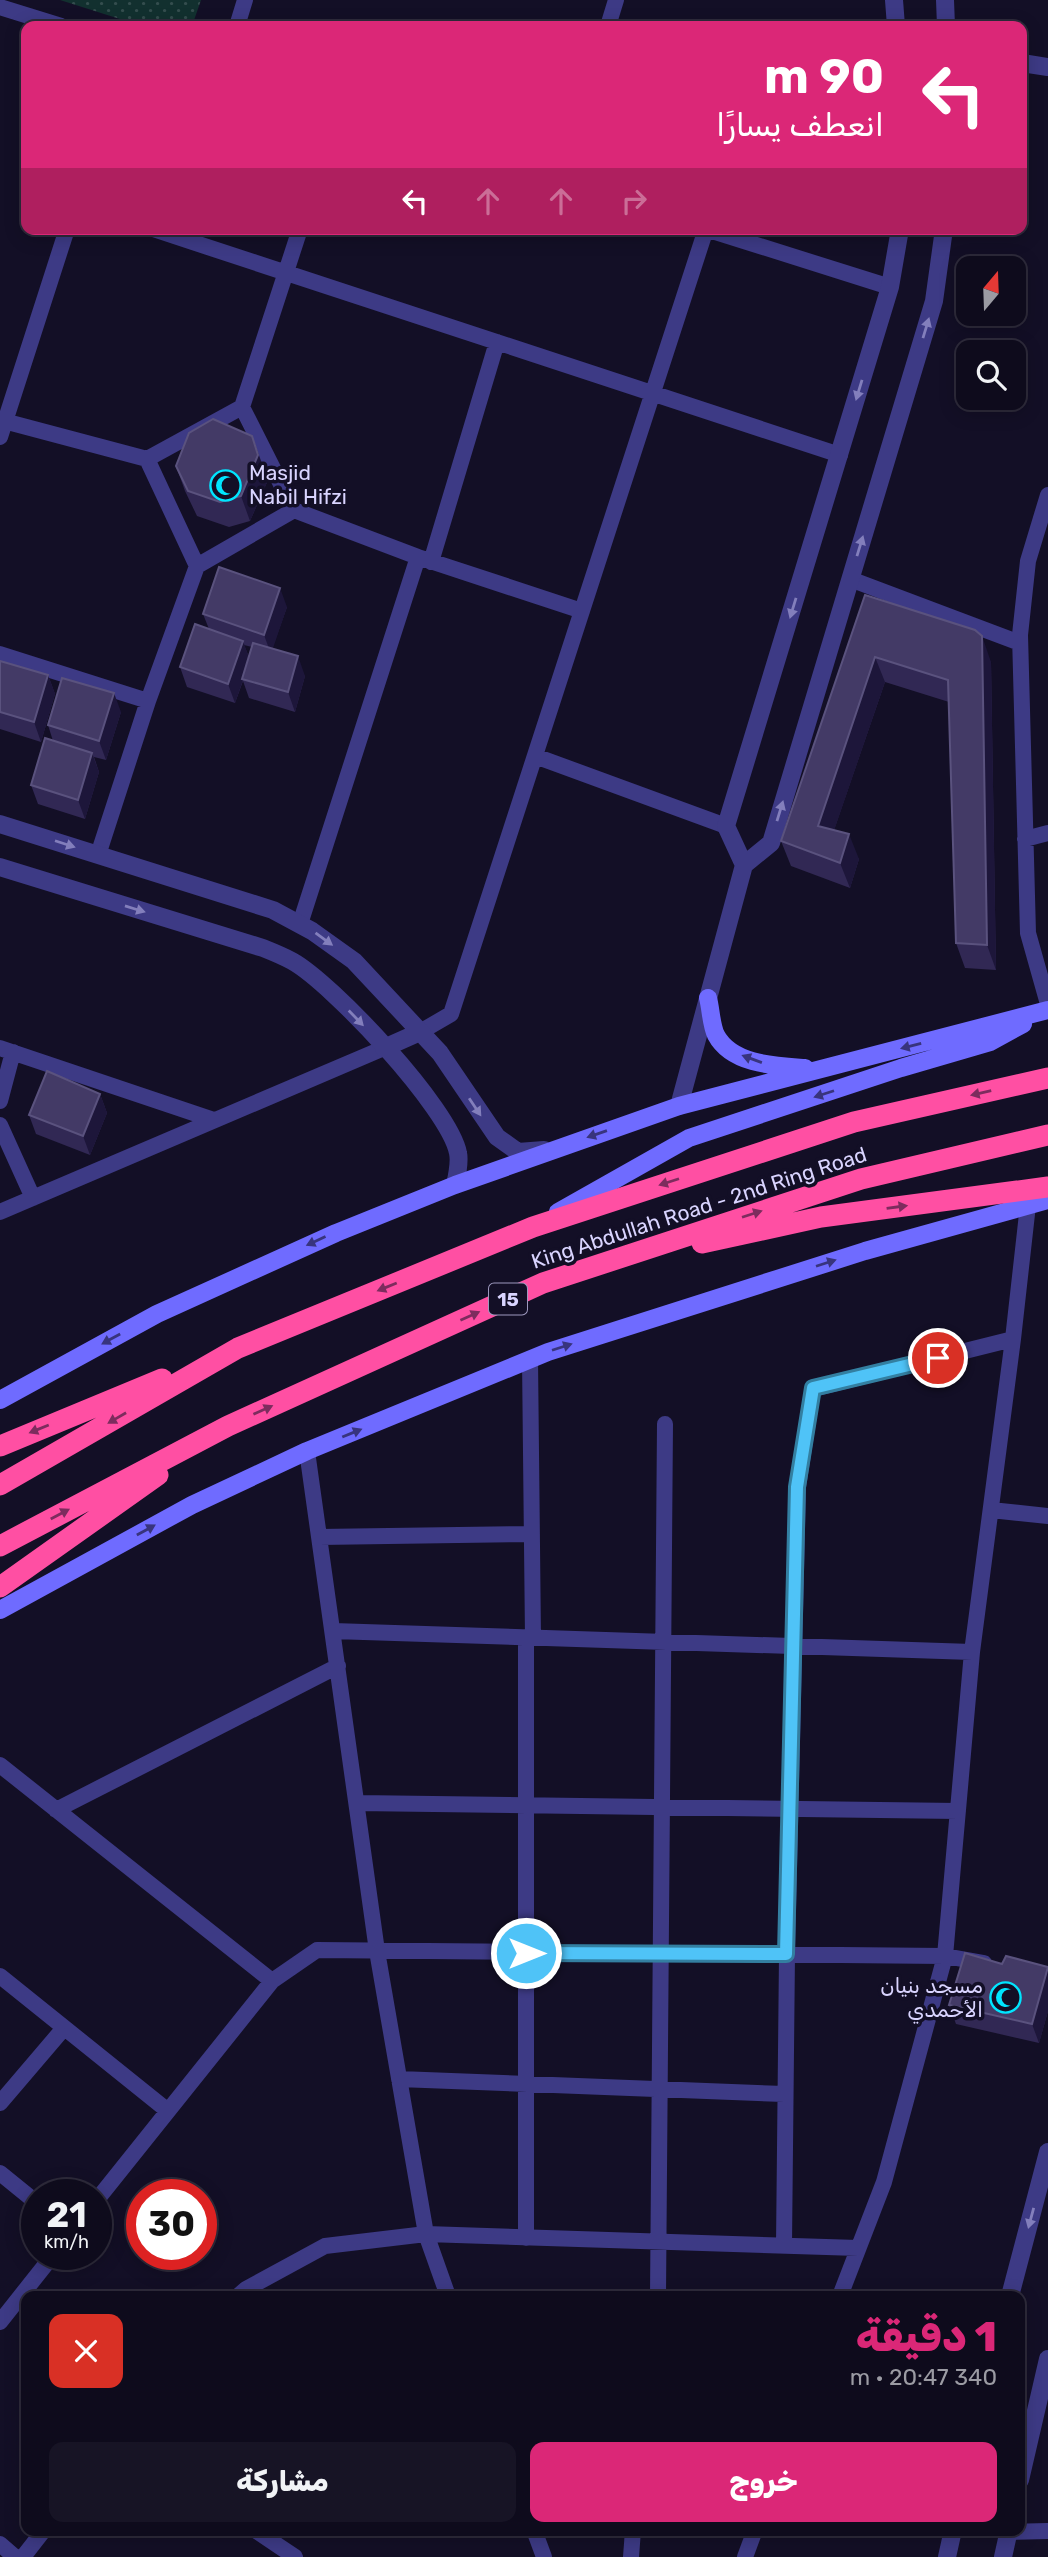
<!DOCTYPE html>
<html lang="ar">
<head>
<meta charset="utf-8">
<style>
	body { margin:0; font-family:Rubik,"Noto Sans Arabic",sans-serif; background:#171425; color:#f1f3f6; direction:rtl; height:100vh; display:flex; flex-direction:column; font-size:26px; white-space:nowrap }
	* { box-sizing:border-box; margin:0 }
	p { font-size:23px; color:#9b9ba3 }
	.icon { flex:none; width:38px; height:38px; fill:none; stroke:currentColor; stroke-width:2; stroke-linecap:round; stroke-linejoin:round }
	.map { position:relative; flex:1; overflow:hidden; direction:ltr }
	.sheet { position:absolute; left:21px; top:2291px; width:1004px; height:245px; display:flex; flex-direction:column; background:#0e0b1c; border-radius:14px; box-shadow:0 4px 18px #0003,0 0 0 2px #2e2b3b; direction:rtl }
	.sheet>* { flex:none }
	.guide { position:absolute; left:21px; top:21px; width:1006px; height:214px; border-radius:14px; box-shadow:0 4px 18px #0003,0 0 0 2px #2e2b3b; direction:rtl; background:#db2777; color:#fff; overflow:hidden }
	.needle { width:46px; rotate:19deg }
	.fabs { position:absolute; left:956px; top:256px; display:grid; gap:14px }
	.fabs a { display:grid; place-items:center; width:70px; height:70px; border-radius:14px; background:#0e0b1c; box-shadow:0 4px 18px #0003,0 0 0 2px #2e2b3b; font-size:35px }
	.speed { position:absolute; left:21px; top:2179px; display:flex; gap:14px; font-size:35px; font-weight:700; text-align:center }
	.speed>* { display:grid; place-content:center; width:91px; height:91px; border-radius:50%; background:#0e0b1c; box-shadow:0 4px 18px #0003,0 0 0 2px #2e2b3b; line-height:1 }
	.speed small { font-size:18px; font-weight:400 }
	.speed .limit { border:10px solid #d22; background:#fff; color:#111 }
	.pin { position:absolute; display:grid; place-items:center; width:60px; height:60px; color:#fff; margin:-30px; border:4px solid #fff; border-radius:50%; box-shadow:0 2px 7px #0007 }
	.me { position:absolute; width:77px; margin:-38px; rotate:90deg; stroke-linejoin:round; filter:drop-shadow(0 0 5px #0008) }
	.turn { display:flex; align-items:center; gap:24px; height:147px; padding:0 28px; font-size:32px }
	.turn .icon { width:91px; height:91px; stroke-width:2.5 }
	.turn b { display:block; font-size:49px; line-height:60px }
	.lanes { display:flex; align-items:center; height:66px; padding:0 28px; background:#0003; justify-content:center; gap:35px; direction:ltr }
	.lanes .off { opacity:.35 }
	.round { display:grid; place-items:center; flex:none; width:74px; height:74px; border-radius:14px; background:#171425 }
	.overview { display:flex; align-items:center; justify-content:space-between; height:119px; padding:0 28px }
	h1 { font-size:42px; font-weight:800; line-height:52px; color:#db2777 }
	.primary-button { display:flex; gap:14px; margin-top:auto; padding:14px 28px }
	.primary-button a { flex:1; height:80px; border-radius:14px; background:#db2777; color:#fff; font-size:28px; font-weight:800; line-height:80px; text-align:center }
	.primary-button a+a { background:#171425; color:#f1f3f6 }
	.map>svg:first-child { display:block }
	.park { fill:url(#park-dots) }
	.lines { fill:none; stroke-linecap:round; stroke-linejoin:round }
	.minor { stroke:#3d3a85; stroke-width:16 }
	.tertiary { stroke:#3d3a85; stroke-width:18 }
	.secondary { stroke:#6f6bff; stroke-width:18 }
	.motorway { stroke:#ff4fa3; stroke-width:21 }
	.wall { fill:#312854; fill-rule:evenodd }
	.shaded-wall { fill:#1d163a }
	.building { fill:#433a66; stroke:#5a527e; stroke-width:2 }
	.oneway { fill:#837fbc }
	.oneway2 { fill:#38347d }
	.oneway3 { fill:#7d2c5e }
	.route-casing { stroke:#337fa1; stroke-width:18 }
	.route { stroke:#4fc3f7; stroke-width:12 }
	.labels { text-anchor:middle; stroke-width:7; stroke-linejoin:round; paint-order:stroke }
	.shield { fill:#130f26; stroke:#9e99be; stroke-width:2 }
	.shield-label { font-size:19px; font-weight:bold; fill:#d9d4ff }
	.poi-label { font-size:21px; fill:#d9d4ff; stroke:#130f26; text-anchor:start }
	.street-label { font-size:21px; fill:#d9d4ff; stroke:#130f26 }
</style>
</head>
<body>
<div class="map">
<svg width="1048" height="2557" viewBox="0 0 1048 2557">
	<defs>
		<pattern id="park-dots" width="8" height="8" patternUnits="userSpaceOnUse" patternTransform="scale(1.75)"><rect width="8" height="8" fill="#12302f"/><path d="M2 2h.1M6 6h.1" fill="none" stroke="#344d4e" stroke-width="1.8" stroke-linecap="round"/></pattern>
	</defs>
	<rect width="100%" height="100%" fill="#130f26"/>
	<path class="park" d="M60,0H201L192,26H142Z"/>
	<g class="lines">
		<path class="minor" d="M0,7L61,26
			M237,26L245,0
			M608,26L616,0
			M153,229L840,455
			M706,229L890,287
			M242,407L294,510L197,566L147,459L242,407L300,229
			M0,420L147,459
			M0,437L67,229
			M1048,495L1028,561L1020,635L1028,933L1048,1004
			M294,510L418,557L582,611
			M431,562L497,342
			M850,579L1020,643
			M0,654L148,701
			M535,756L726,826
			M1025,839L1048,833
			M98,855L148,701L197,566
			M300,924L418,557
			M420,1032L451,1014L706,229
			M0,1048L214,1120
			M0,1101L13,1052
			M0,1125L33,1198
			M0,1212L384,1048
			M530,1359L533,1638
			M307,1451L377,1951L426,2234L448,2296
			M991,1510L1048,1516
			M319,1537L532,1534
			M333,1631L972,1652
			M0,1765L272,1981
			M357,1803L958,1811
			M56,1810L338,1666
			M0,1976L168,2111
			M399,2079L784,2094
			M0,2103L64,2028
			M0,2173L37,2203
			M96,2201L272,1981L317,1950L945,1956L984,1963
			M526,2238V1638
			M784,2245L787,1954L798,1487L813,1389L1013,1339
			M238,2296L246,2289L325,2246L426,2234L858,2248
			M658,2296L665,1424
			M840,2296L884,2182L945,1956L972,1652L1013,1339L1028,1205
			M0,2322L54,2254
			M255,2530L295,2557
			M534,2530L544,2557
			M1009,2532L1048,2531
			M0,2544L15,2557
			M23,2557L44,2530
			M631,2557L633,2530
			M745,2557L755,2530"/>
		<path class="tertiary" d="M894,0L896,26
			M945,0L946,26
			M1022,63L1048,67
			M0,824L273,910L312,931L354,961L440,1053L497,1137L518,1152L544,1150
			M744,865L726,826L890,287L900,229
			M0,867L263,948C273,952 283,956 292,961C332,983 450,1109 458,1153C460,1162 457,1176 455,1185
			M384,1048L420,1032
			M679,1106L744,865L771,843L934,301L944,229
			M1010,2296L1048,2152
			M1020,2480L1048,2359
			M947,2557L953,2530
			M1003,2557L1009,2530"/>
		<path class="secondary" d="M708,998C711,1009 711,1025 716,1035C732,1065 776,1066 805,1068
			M558,1212L689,1138L901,1068L990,1042L1023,1024
			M0,1400L157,1314L336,1233L455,1185L679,1106L1048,1010
			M0,1610L192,1505L307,1451L548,1352L865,1251L1048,1200"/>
		<path class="motorway" d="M702,1243L821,1217L1048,1187
			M0,1446L162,1379
			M0,1485L238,1348L533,1227L854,1122L1048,1078
			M0,1546L228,1426L543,1283L861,1179L1048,1135
			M0,1587L158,1475"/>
	</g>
	<path class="wall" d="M176,466L268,480L250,521L229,527L197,516L185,491Z
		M865,595L991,662L996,970L965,968L956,943L949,702L885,682L834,830L859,859L850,888L791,866L781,841Z
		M287,607L272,649L305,676L295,712L249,698L243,681L235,703L187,687L180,667L209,629L203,614ZM244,645L252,647L249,657Z
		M0,661L48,675L55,694L41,742L0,729Z
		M121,712L106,760L94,757L99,772L85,819L38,804L31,785L53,741L48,725Z
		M100,1094L107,1113L90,1155L36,1134L29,1115Z
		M1002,1964L1048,1967V2011L1039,2043L956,2024L949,2005Z"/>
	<path class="shaded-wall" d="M252,436L268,480L250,521L241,496Z
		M280,588L287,607L271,654L264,635Z
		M982,636L991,662L996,970L987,945Z
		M243,641L250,660L235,703L228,684Z
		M298,656L305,676L295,712L288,692Z
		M875,657L885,682L827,851L818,826Z
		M48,675L55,694L41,742L34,722Z
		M114,693L121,712L106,760L99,741Z
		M92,753L99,772L85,819L78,800Z
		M849,834L859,859L850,888L840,863Z
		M100,1094L107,1113L90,1155L83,1136Z
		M1048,1967V2011L1039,2043L1032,2024Z"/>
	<path class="building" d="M213,419L252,436L258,455L241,496L220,502L188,491L176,466L189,433Z
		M219,567L280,588L264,635L203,614Z
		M865,595L975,630L982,636L987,945L956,943L948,680L875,657L818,826L849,834L840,863L781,841Z
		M195,624L243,641L228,684L180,667Z
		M253,643L298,656L288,692L242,679Z
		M0,661L48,675L34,722L0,712Z
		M62,678L114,693L99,741L48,725Z
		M45,738L92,753L78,800L31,785Z
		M47,1071L100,1094L83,1136L29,1115Z
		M965,1953L1002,1964L1006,1956L1048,1967L1032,2024L949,2005Z"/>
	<defs><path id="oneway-solid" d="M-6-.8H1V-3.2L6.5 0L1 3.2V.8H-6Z" transform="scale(1.75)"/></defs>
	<g class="oneway">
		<use href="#oneway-solid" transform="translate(926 328) rotate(-73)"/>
		<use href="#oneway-solid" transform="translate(859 390) rotate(107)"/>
		<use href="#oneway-solid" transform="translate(860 546) rotate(-73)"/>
		<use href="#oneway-solid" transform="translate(793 608) rotate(107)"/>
		<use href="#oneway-solid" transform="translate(780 811) rotate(-73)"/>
		<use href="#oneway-solid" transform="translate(65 844) rotate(18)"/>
		<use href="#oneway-solid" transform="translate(135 909) rotate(17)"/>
		<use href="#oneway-solid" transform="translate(324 939) rotate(36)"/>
		<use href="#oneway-solid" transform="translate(356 1018) rotate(46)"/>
		<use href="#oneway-solid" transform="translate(475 1107) rotate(56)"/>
		<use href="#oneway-solid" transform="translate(1031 2218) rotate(105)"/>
	</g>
	<g class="oneway2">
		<use href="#oneway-solid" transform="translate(911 1046) rotate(166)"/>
		<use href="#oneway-solid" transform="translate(752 1059) rotate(-160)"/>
		<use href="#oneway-solid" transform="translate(824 1094) rotate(162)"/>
		<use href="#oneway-solid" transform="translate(597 1134) rotate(161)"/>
		<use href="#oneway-solid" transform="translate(316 1241) rotate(155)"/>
		<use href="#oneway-solid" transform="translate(826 1263) rotate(-18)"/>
		<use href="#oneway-solid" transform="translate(111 1339) rotate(151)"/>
		<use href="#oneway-solid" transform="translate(562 1347) rotate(-18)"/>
		<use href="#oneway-solid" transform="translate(352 1433) rotate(-22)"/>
		<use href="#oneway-solid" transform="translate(146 1530) rotate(-29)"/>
	</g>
	<g class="oneway3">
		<use href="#oneway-solid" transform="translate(981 1093) rotate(167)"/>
		<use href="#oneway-solid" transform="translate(669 1182) rotate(162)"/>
		<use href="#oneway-solid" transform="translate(897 1207) rotate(-8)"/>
		<use href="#oneway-solid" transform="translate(752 1214) rotate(-18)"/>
		<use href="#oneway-solid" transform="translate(387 1287) rotate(158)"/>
		<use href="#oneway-solid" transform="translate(470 1316) rotate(-24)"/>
		<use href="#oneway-solid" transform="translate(263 1410) rotate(-24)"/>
		<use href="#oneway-solid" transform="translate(117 1418) rotate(150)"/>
		<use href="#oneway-solid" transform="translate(39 1429) rotate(158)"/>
		<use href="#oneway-solid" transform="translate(60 1514) rotate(-28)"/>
	</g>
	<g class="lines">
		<defs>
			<path id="route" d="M526,1953L786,1954L797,1487L813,1388L938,1358"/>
		</defs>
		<use href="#route" class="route-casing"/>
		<use href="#route" class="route"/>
	</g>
	<defs>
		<symbol id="mosque-ring" viewBox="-11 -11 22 22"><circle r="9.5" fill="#130f26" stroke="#00e5ff" stroke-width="1.5"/><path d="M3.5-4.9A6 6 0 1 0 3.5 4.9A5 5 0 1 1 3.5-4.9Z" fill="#00e5ff"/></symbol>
	</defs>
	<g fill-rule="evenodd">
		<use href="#mosque-ring" x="208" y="468" width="35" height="35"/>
		<use href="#mosque-ring" x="988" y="1980" width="35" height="35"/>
	</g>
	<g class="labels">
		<rect class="shield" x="489" y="1283.5" width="38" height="31" rx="5"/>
		<g class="shield-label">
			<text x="508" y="1306">15</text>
		</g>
		<g class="poi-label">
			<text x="249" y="480">Masjid<tspan x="249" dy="24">Nabil Hifzi</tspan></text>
			<text x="983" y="1993" text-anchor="end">مسجد بنيان<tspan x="983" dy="24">الأحمدي</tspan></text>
		</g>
		<g class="street-label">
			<text transform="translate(699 1208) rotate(-18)" y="7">King Abdullah Road - 2nd Ring Road</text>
		</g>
	</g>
</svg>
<div class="fabs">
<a><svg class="needle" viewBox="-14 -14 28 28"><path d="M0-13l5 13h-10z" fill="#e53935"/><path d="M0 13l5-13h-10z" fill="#9b9ba3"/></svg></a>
<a><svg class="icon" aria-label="search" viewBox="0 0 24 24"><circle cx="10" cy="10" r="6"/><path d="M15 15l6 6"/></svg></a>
</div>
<div class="speed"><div>21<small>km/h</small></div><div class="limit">30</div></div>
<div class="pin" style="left:938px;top:1358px;background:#d93025"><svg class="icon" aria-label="arrive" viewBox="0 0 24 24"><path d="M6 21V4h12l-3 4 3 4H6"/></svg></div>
<svg class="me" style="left:526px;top:1953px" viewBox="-20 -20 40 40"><circle r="17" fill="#4fc3f7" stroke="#fff" stroke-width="3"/><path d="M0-11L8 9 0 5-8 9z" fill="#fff"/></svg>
<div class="guide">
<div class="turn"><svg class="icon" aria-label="left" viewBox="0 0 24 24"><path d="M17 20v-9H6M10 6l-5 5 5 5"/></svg><div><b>90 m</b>انعطف يسارًا</div></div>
<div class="lanes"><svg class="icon" aria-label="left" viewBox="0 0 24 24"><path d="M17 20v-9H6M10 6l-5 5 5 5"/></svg><svg class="icon off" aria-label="ahead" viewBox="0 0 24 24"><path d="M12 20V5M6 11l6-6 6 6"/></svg><svg class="icon off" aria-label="ahead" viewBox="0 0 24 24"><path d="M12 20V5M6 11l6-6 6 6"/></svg><svg class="icon off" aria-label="right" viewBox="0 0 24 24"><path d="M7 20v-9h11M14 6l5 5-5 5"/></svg></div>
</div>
<section class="sheet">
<div class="overview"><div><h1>1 دقيقة</h1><p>340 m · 20:47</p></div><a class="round" style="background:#d93025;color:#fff"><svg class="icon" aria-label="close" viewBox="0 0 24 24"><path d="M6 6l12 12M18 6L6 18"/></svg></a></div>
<div class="primary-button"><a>خروج</a><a>مشاركة</a></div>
</section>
</div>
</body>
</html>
